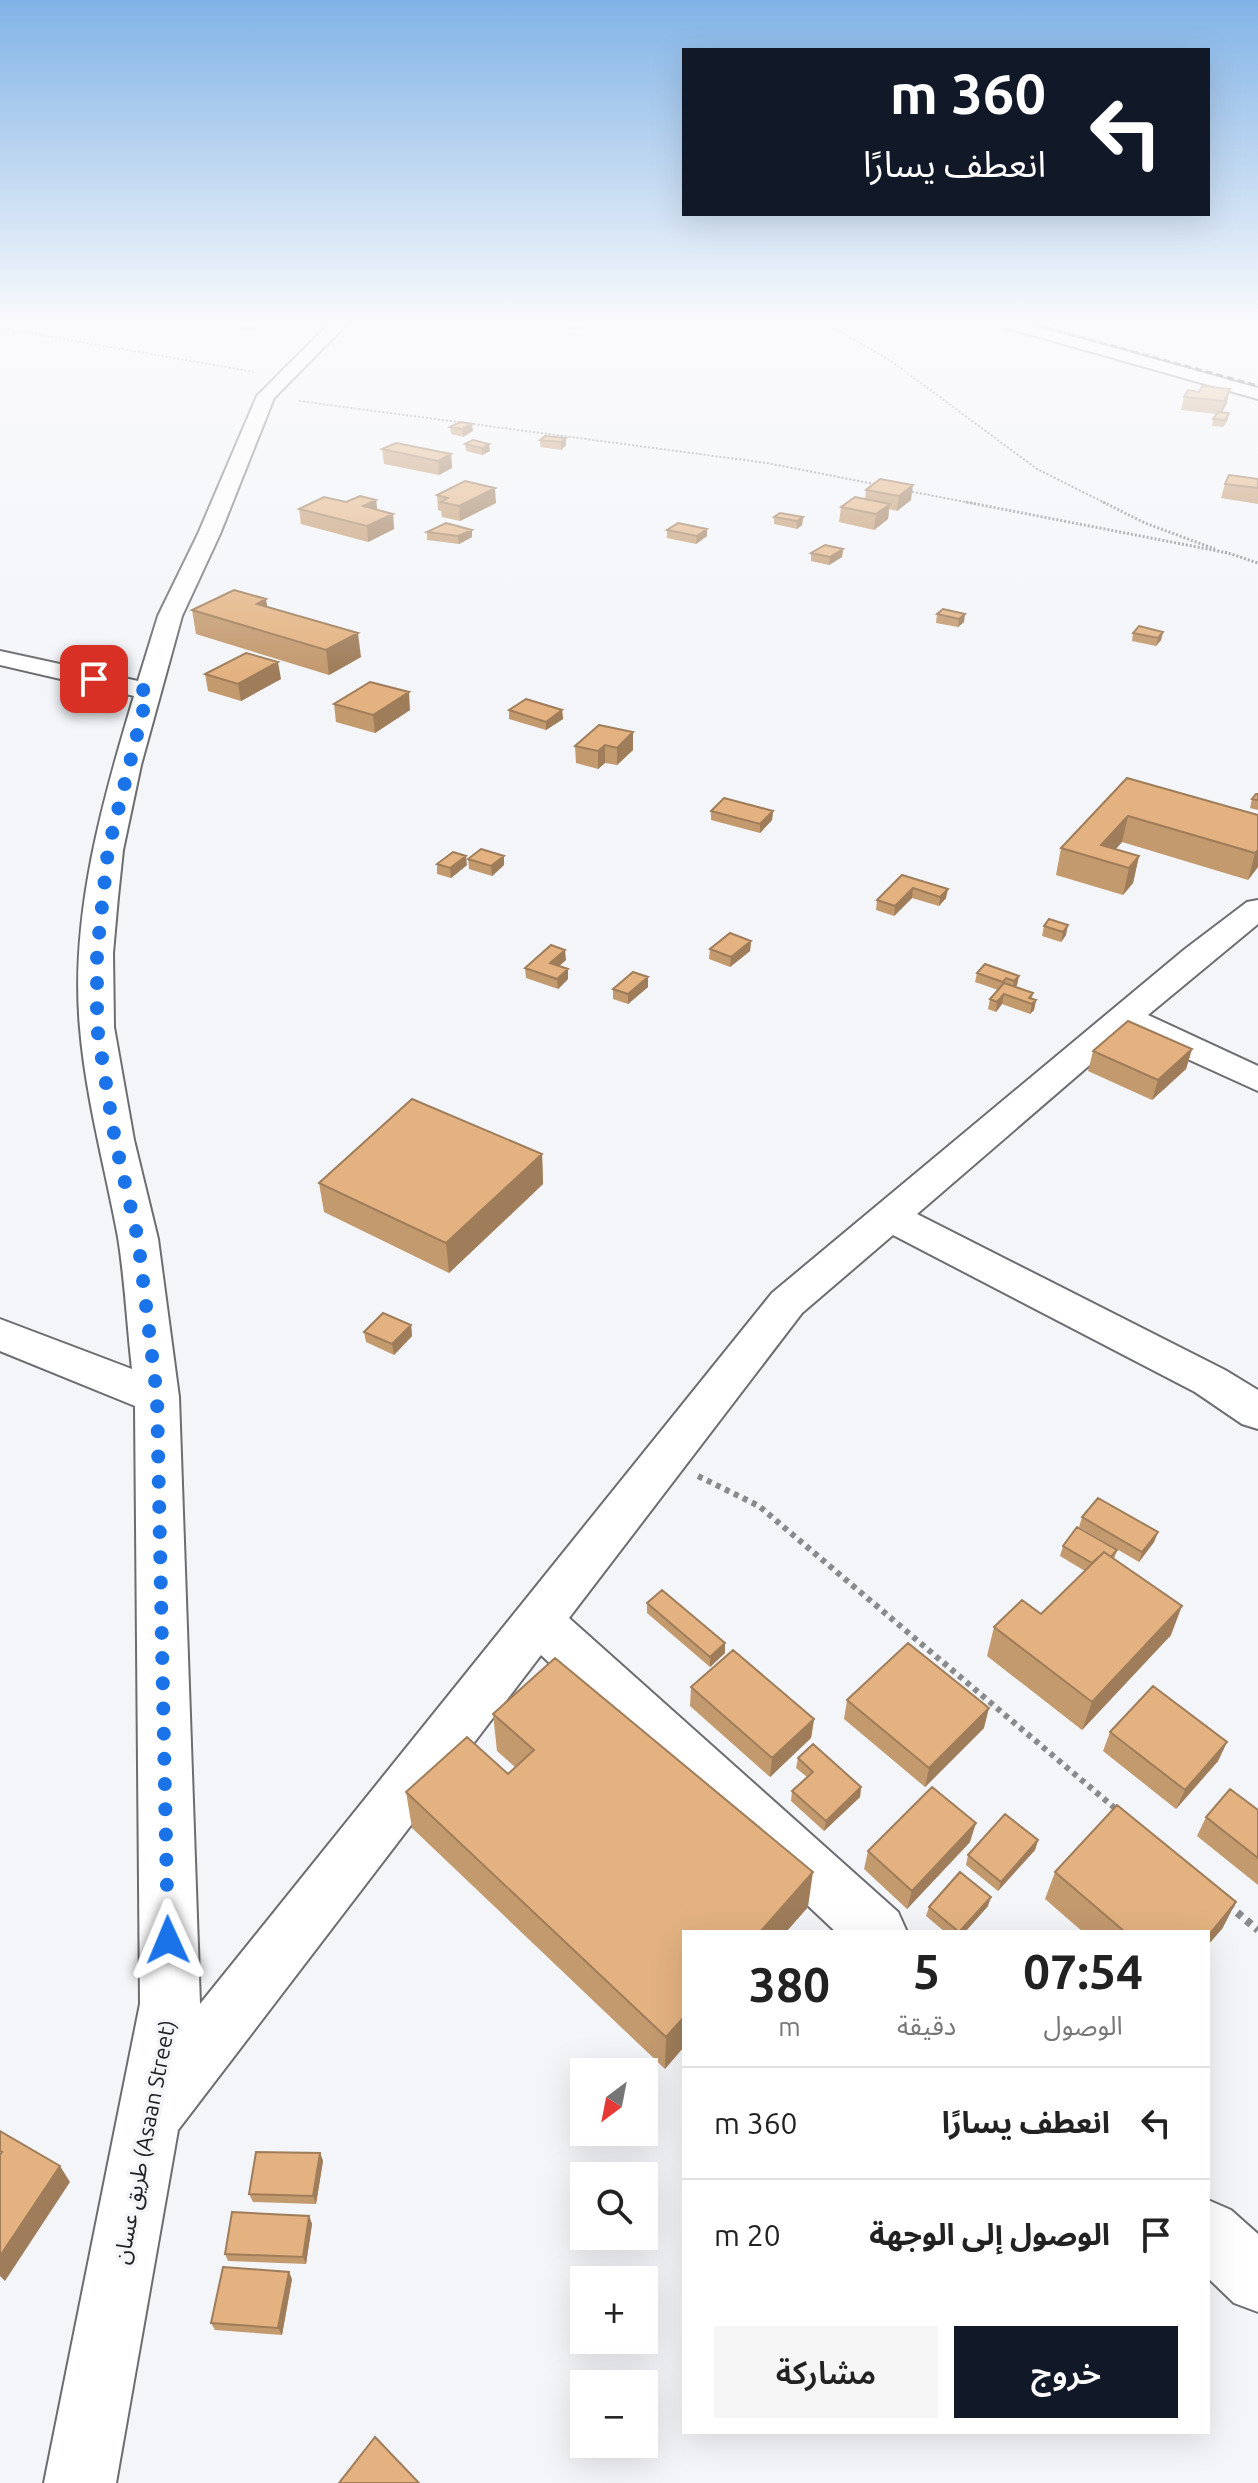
<!DOCTYPE html>
<html lang="ar">
<head>
<meta charset="utf-8">
<style>
	body { margin:0; font-family:Ubuntu,"Noto Sans Arabic",sans-serif; background:#f6f6f6; color:#222; direction:rtl; height:100vh; display:flex; flex-direction:column; font-size:30px; white-space:nowrap }
	* { box-sizing:border-box; margin:0 }
	p { font-size:26px; color:#767676 }
	.icon { flex:none; width:44px; height:44px; fill:none; stroke:currentColor; stroke-width:2; stroke-linecap:round; stroke-linejoin:round }
	.map { position:relative; flex:1; overflow:hidden; direction:ltr }
	.sheet { position:absolute; left:682px; top:1930px; width:528px; height:504px; display:flex; flex-direction:column; background:#fff; border-radius:0px; box-shadow:0 8px 32px #0002; direction:rtl }
	.sheet>* { flex:none }
	.banner { position:absolute; left:682px; top:48px; width:528px; height:168px; border-radius:0px; box-shadow:0 8px 32px #0002; direction:rtl; background:#111827; color:#fff; overflow:hidden }
	.needle { width:52px; rotate:212deg }
	.fabs { position:absolute; left:570px; top:2058px; display:grid; gap:16px }
	.fabs a { display:grid; place-items:center; width:88px; height:88px; border-radius:0px; background:#fff; box-shadow:0 8px 32px #0002; font-size:40px }
	.pin { position:absolute; display:grid; place-items:center; width:68px; height:68px; color:#fff; margin:-34px; border-radius:16px; box-shadow:0 4px 12px #0006 }
	.me { position:absolute; width:88px; margin:-44px; rotate:359deg; stroke-linejoin:round; filter:drop-shadow(0 0 6px #0008) }
	.turn { display:flex; align-items:center; gap:28px; height:168px; padding:0 32px; font-size:36px }
	.turn .icon { width:104px; height:104px; stroke-width:2.5 }
	.turn b { display:block; font-size:56px; line-height:68px }
	.eta { display:flex; justify-content:space-evenly; align-items:center; height:136px; text-align:center }
	.eta b { font-size:48px; font-weight:600; line-height:56px }
	.action { display:flex; gap:16px; margin-top:auto; padding:16px 32px }
	.action a { flex:1; height:92px; border-radius:0px; background:#111827; color:#fff; font-size:32px; font-weight:600; line-height:92px; text-align:center }
	.action a+a { background:#f6f6f6; color:#222 }
	ul { padding:0; list-style:none }
	li { display:flex; align-items:center; gap:24px; height:112px; padding:0 32px; border-top:2px solid #e0e0e0 }
	li div { flex:1 }
	li b { display:block; font-size:30px }
	li em { font-style:normal }
	.map>svg:first-child { display:block }
	.lines { fill:none; stroke-linecap:round; stroke-linejoin:round }
	.minor-casing { stroke:#6b6d70; stroke-width:4 }
	.path-far3 { stroke:#898a8c; stroke-width:2; stroke-dasharray:2 2; stroke-linecap:butt }
	.path-far2 { stroke:#898a8c; stroke-width:3; stroke-dasharray:2 2; stroke-linecap:butt }
	.path-far1 { stroke:#898a8c; stroke-width:6; stroke-dasharray:5 5; stroke-linecap:butt }
	.path { stroke:#898a8c; stroke-width:8; stroke-dasharray:6 6; stroke-linecap:butt }
	.minor { fill:#fff; fill-rule:evenodd }
	.rail { stroke:#3d3f40; stroke-width:3; stroke-dasharray:7 4; stroke-linecap:butt }
	.wall { fill:#c3996e }
	.shaded-wall { fill:#9f7d5a }
	.building { fill:#e3b280; stroke:#9f7d5a; stroke-width:2 }
	.route { stroke:#1a73e8; stroke-width:14; stroke-dasharray:0 25.2 }
	.labels { text-anchor:middle; stroke-width:7; stroke-linejoin:round; paint-order:stroke }
	.street-label { font-size:22px; fill:#202122; stroke:#f3f5f8 }
</style>
</head>
<body>
<div class="map">
<svg width="1258" height="2483" viewBox="0 0 1258 2483">
	<rect width="100%" height="100%" fill="#f3f5f8"/>
	<g class="lines">
		<defs>
			<path id="minor" d="M328,325H346L274,398L220,534L182,616L141,765L123,850L118,897L113,953L114,1027L134,1140L158,1239L179,1397L200,2004L772,1293L1185,949L1247,902L1258,900V924L1148,1015L1258,1066V1091L1128,1032L917,1214L1225,1370L1258,1390V1429L1242,1424L1195,1392L893,1235L802,1313L569,1618L898,1912L907,1932H836L541,1655L178,2130L116,2483H44L140,2004L135,1406L0,1351V1319L132,1369C127,1326 125,1280 118,1237C105,1167 86,1099 80,1028C70,916 102,802 134,696L0,665V651L138,681L158,616L198,534L257,396Z
				M1005,325H1032L1258,388V399L1007,328Z
				M1208,2200L1231,2210L1258,2234V2312L1234,2303L1208,2278Z"/>
		</defs>
		<use href="#minor" class="minor-casing"/>
		<path class="path-far3" d="M829,325L891,361L1037,469L1107,504
			M0,328L255,372
			M299,401L767,463L879,485
			M908,491L976,504"/>
		<path class="path-far2" d="M966,502L1228,553
			M1103,502L1145,523L1215,549
			M1225,552L1258,563"/>
		<path class="path-far1" d="M698,1476L759,1506L1117,1810"/>
		<path class="path" d="M1228,1905L1258,1930"/>
		<use href="#minor" class="minor"/>
		<path class="rail" d="M1036,325L1258,386"/>
	</g>
	<path class="wall" d="M237,325H259V327L249,331L237,329Z
		M566,325H584L581,330L567,329Z
		M1188,390L1227,403L1222,412L1229,413L1228,420L1223,427L1212,426L1213,419L1216,414L1181,410L1184,397Z
		M450,427L473,431L463,437L451,434Z
		M545,436L566,445L561,450L540,447V440Z
		M465,444H489L490,451L482,455L466,451Z
		M382,449L451,454L452,468L439,475L384,464Z
		M880,479L911,500L897,511L889,509L888,519L874,530L839,522L841,507L865,499L866,490Z
		M1258,479V504L1221,498L1225,484Z
		M437,495L496,503L460,521L442,517L441,511L438,510Z
		M376,500L377,510L393,514L394,529L368,542L301,524L299,509Z
		M774,517H803L802,525L797,529L774,524Z
		M667,530L707,536L696,544L667,538Z
		M427,532L472,537L459,544L427,540Z
		M843,549L842,557L829,565L811,561V553Z
		M268,607L361,657L329,675L196,634L192,610Z
		M943,609L964,622L958,627L936,623L937,614Z
		M1163,632L1161,640L1156,646L1132,641L1133,633Z
		M205,674L281,679L241,701L208,691Z
		M334,704L410,710L375,733L336,722Z
		M509,710H562L563,719L546,730L509,719Z
		M633,732V750L617,765L605,763L598,769L576,763L575,746Z
		M1127,778L1258,815V867L1248,880L1122,842L1116,849L1139,856L1133,883L1123,895L1056,875L1061,848Z
		M1258,794V810L1250,808L1252,799Z
		M711,811H773L772,820L760,833L711,820Z
		M504,856V865L492,876L469,869L468,859Z
		M437,864L467,865L451,878L437,874Z
		M902,875L946,898L939,906L912,898L894,916L876,910L877,900Z
		M1049,919L1066,935L1061,942L1042,936L1044,926Z
		M751,941L750,951L730,967L709,959L710,949Z
		M566,960L559,966L568,979L558,989L526,978L525,968Z
		M977,973L1019,976L1017,985L1015,987L1033,993L1032,998L1036,1000L1034,1010L1030,1014L1002,1004L996,1012L988,1009L990,999L998,990L975,982Z
		M648,987L628,1004L613,999V989Z
		M1192,1049L1186,1069L1152,1100L1088,1071L1093,1051Z
		M542,1154L543,1184L449,1273L324,1212L319,1183Z
		M411,1325L412,1336L394,1355L366,1342L364,1332Z
		M1082,1517L1158,1532L1154,1542L1139,1562L1079,1527Z
		M1063,1546L1117,1550L1114,1559L1171,1635L1082,1730L987,1656L994,1627L1041,1614L1085,1571L1060,1556Z
		M647,1603L725,1643V1653L710,1667L647,1613Z
		M691,1687L814,1719L811,1738L770,1777L690,1706Z
		M847,1700L984,1728L925,1787L844,1719Z
		M493,1714L808,1907L786,1932H684L665,2069L412,1828L406,1792L508,1774L515,1767L497,1751Z
		M1110,1732L1227,1742L1218,1761L1176,1809L1103,1751Z
		M798,1758L861,1787L860,1797L824,1831L791,1801L792,1791L807,1777L796,1768Z
		M1258,1810V1885L1197,1836L1206,1817Z
		M1038,1840L1035,1850L998,1891L966,1865L968,1855Z
		M970,1842L907,1909L864,1869L868,1851Z
		M1055,1872L1236,1902L1222,1929L1208,1932H1083L1045,1899Z
		M988,1906L965,1932H945L926,1916L929,1907Z
		M320,2153L323,2161L316,2204L253,2202L249,2194Z
		M309,2216L312,2224L306,2264L228,2261L225,2254Z
		M292,2279L282,2335L215,2330L211,2323Z"/>
	<path class="shaded-wall" d="M248,325H259V327L249,331Z
		M1230,389L1227,403L1221,415L1224,401Z
		M472,424L473,431L463,437L462,429Z
		M566,438V445L561,450V442Z
		M489,444L490,451L482,455V448Z
		M451,454L452,468L439,475L438,461Z
		M913,485L911,500L897,511L899,496Z
		M495,488L496,503L460,521L459,506Z
		M376,500L378,515L363,506Z
		M890,504L888,519L874,530L876,514Z
		M393,514L394,529L368,542L367,526Z
		M803,517L802,525L797,529V521Z
		M707,529V536L696,544L697,536Z
		M472,530V537L459,544L458,536Z
		M843,549L842,557L829,565L830,557Z
		M266,599L270,623L257,604Z
		M965,614L964,622L958,627L959,619Z
		M1163,632L1161,640L1156,646L1158,638Z
		M358,633L361,657L329,675L326,650Z
		M278,662L281,679L241,701L238,684Z
		M409,692L410,710L375,733L373,715Z
		M562,710L563,719L546,730V722Z
		M633,732V750L617,765V748Z
		M605,745V763L598,769V751Z
		M773,811L772,820L760,833V824Z
		M1128,816L1122,842L1105,861L1101,845Z
		M1258,850V867L1248,880L1255,853Z
		M466,856L467,865L451,878L450,868Z
		M504,856V865L492,876L491,866Z
		M1139,856L1133,883L1123,895L1129,868Z
		M913,888L912,898L894,916L895,906Z
		M948,889L946,898L939,906L940,897Z
		M1068,925L1066,935L1061,942L1063,932Z
		M751,941L750,951L730,967L731,957Z
		M565,950L566,960L551,973L550,963Z
		M568,969V979L558,989L557,979Z
		M1019,976L1017,985L1012,991L1014,981Z
		M648,977V987L628,1004V994Z
		M1004,994L1002,1004L996,1012L997,1002Z
		M1036,1000L1034,1010L1030,1014L1032,1004Z
		M1192,1049L1186,1069L1152,1100L1158,1080Z
		M542,1154L543,1184L449,1273L446,1243Z
		M411,1325L412,1336L394,1355L392,1344Z
		M1158,1532L1154,1542L1139,1562L1142,1552Z
		M1182,1606L1171,1635L1082,1730L1092,1702Z
		M725,1643V1653L710,1667V1657Z
		M989,1708L984,1728L925,1787L929,1768Z
		M814,1719L811,1738L770,1777L772,1758Z
		M1227,1742L1218,1761L1176,1809L1185,1790Z
		M861,1787L860,1797L824,1831L826,1821Z
		M976,1823L970,1842L907,1909L912,1891Z
		M1038,1840L1035,1850L998,1891L1001,1882Z
		M813,1872L808,1907L786,1932H760Z
		M991,1897L988,1906L965,1932H960Z
		M1236,1902L1222,1929L1208,1945V1936Z
		M684,2017V2047L665,2069L666,2037Z
		M320,2153L323,2161L316,2204L313,2196Z
		M60,2166L70,2182L5,2281L0,2276V2256Z
		M309,2216L312,2224L306,2264L303,2257Z
		M289,2272L292,2279L282,2335L278,2328Z"/>
	<path class="building" d="M1202,386L1230,389L1224,401L1184,397L1188,390L1199,392Z
		M1218,412L1229,413L1225,420L1213,419Z
		M460,422L472,424L462,429L450,427Z
		M545,436L566,438L561,442L540,440Z
		M473,440L489,444L482,448L465,444Z
		M396,443L451,454L438,461L382,449Z
		M1229,475L1258,479V488L1225,484Z
		M880,479L913,485L899,496L866,490Z
		M465,481L495,488L459,506L441,502L448,498L437,495Z
		M360,496L376,500L363,506L393,514L367,526L299,509L324,497L346,502Z
		M855,497L890,504L876,514L841,507Z
		M780,513L803,517L797,521L774,517Z
		M446,523L472,530L458,536L427,532Z
		M678,523L707,529L697,536L667,530Z
		M825,545L843,549L830,557L811,553Z
		M234,590L266,599L257,604L358,633L326,650L192,610Z
		M943,609L965,614L959,619L937,614Z
		M1139,626L1163,632L1158,638L1133,633Z
		M246,653L278,662L238,684L205,674Z
		M370,682L409,692L373,715L334,704Z
		M526,699L562,710L546,722L509,710Z
		M599,725L633,732L617,748L605,745L598,751L575,746Z
		M1127,778L1258,815V850L1255,853L1128,816L1101,845L1139,856L1129,868L1061,848Z
		M1256,794H1258V800L1252,799Z
		M724,798L773,811L760,824L711,811Z
		M481,849L504,856L491,866L468,859Z
		M453,852L466,856L450,868L437,864Z
		M902,875L948,889L940,897L913,888L895,906L877,900Z
		M1049,919L1068,925L1063,932L1044,926Z
		M730,933L751,941L731,957L710,949Z
		M551,945L565,950L550,963L568,969L557,979L525,968Z
		M985,964L1019,976L1014,981L1006,978L1003,982L977,973Z
		M633,972L648,977L628,994L613,989Z
		M1004,983L1033,993L1029,998L1036,1000L1032,1004L1004,994L997,1002L990,999Z
		M1128,1021L1192,1049L1158,1080L1093,1051Z
		M412,1099L542,1154L446,1243L319,1183Z
		M383,1313L411,1325L392,1344L364,1332Z
		M1098,1498L1158,1532L1142,1552L1082,1517Z
		M1077,1527L1117,1550L1111,1557L1104,1552L1092,1563L1063,1546Z
		M1104,1552L1182,1606L1092,1702L994,1627L1022,1600L1041,1614Z
		M662,1590L725,1643L710,1657L647,1603Z
		M908,1643L989,1708L929,1768L847,1700Z
		M733,1650L814,1719L772,1758L691,1687Z
		M555,1658L813,1872L760,1932H684V2017L666,2037L406,1792L467,1737L508,1774L534,1750L493,1714Z
		M1153,1686L1227,1742L1185,1790L1110,1732Z
		M813,1744L861,1787L826,1821L792,1791L813,1772L798,1758Z
		M932,1787L976,1823L912,1891L868,1851Z
		M1230,1789L1258,1810V1858L1206,1817Z
		M1117,1805L1236,1902L1208,1936V1932H1125L1055,1872Z
		M1005,1814L1038,1840L1001,1882L968,1855Z
		M960,1872L991,1897L959,1932L929,1907Z
		M0,2131L60,2166L0,2256V2155L2,2152L0,2151Z
		M256,2152L320,2153L313,2196L249,2194Z
		M232,2212L309,2216L303,2257L225,2254Z
		M223,2267L289,2272L278,2328L211,2323Z
		M375,2437L419,2483H339Z"/>
	<linearGradient id="sky" x2="0" y2="1"><stop stop-color="#81b3e6"/><stop offset="0.48" stop-color="#fafafc"/><stop offset="1" stop-color="#fafafc" stop-opacity="0"/></linearGradient>
	<rect width="1258" height="673" fill="url(#sky)"/>
	<g class="lines">
		<path class="route" d="M94,679L148,691L108,850L97,953V1027L115,1140L138,1239L157,1397L168,1940"/>
	</g>
	<g class="labels">
		<g class="street-label">
			<text transform="translate(144 2142) rotate(-79)" y="8">طريق عسان (Asaan Street)</text>
		</g>
	</g>
</svg>
<div class="fabs">
<a><svg class="needle" viewBox="-14 -14 28 28"><path d="M0-13l5 13h-10z" fill="#e53935"/><path d="M0 13l5-13h-10z" fill="#767676"/></svg></a>
<a><svg class="icon" aria-label="search" viewBox="0 0 24 24"><circle cx="10" cy="10" r="6"/><path d="M15 15l6 6"/></svg></a>
<a>+</a>
<a>−</a>
</div>
<div class="pin" style="left:94px;top:679px;background:#d93025"><svg class="icon" aria-label="arrive" viewBox="0 0 24 24"><path d="M6 21V4h12l-3 4 3 4H6"/></svg></div>
<svg class="me" style="left:168px;top:1940px" viewBox="-20 -20 40 40"><path d="M0-17L14 15 0 8-14 15z" fill="#1a73e8" stroke="#fff" stroke-width="4"/></svg>
<div class="banner">
<div class="turn"><svg class="icon" aria-label="left" viewBox="0 0 24 24"><path d="M17 20v-9H6M10 6l-5 5 5 5"/></svg><div><b>360 m</b>انعطف يسارًا</div></div>
</div>
<section class="sheet">
<div class="eta">
<div><b>07:54</b><p>الوصول</p></div>
<div><b>5</b><p>دقيقة</p></div>
<div><b>380</b><p>m</p></div>
</div>
<ul>
<li><svg class="icon" aria-label="left" viewBox="0 0 24 24"><path d="M17 20v-9H6M10 6l-5 5 5 5"/></svg><div><b>انعطف يسارًا</b></div><em>360 m</em></li>
<li><svg class="icon" aria-label="arrive" viewBox="0 0 24 24"><path d="M6 21V4h12l-3 4 3 4H6"/></svg><div><b>الوصول إلى الوجهة</b></div><em>20 m</em></li>
</ul>
<div class="action"><a>خروج</a><a>مشاركة</a></div>
</section>
</div>
</body>
</html>
